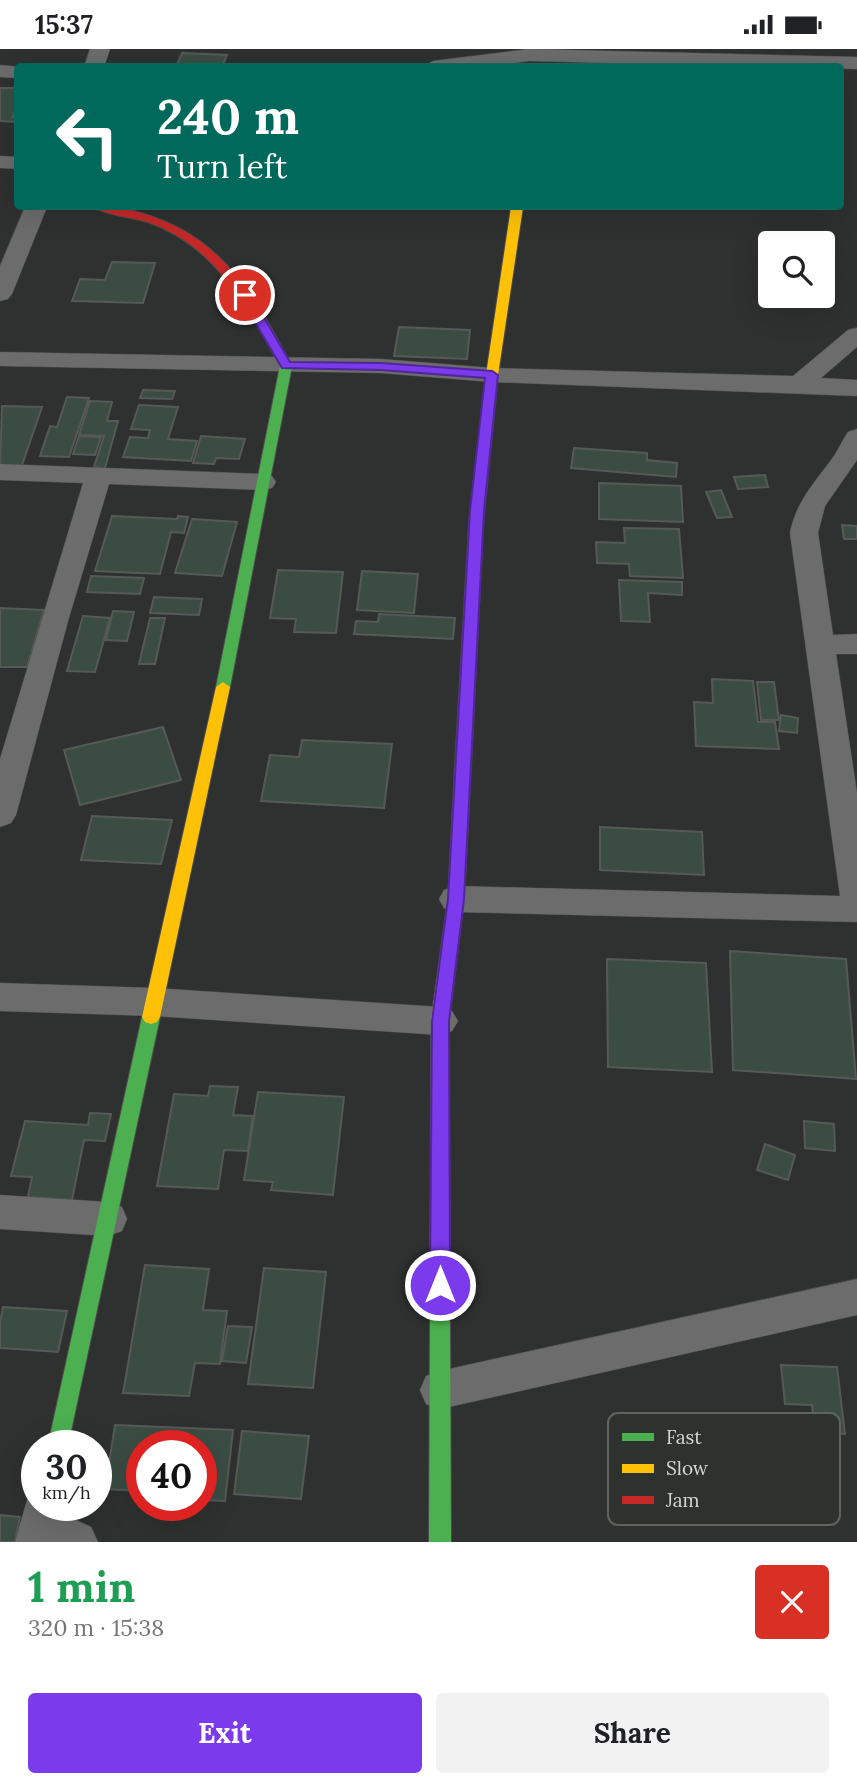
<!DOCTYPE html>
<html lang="en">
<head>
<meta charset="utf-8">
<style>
	body { margin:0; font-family:Lora,serif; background:#f2f2f2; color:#202124; height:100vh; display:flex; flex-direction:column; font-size:26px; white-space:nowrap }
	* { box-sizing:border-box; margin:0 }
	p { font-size:23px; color:#757577 }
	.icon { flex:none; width:38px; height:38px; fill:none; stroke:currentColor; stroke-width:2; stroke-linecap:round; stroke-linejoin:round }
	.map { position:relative; height:1493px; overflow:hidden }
	.sheet { display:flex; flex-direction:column; background:#fff; flex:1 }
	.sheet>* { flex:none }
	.banner { position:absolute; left:14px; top:14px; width:830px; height:147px; border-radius:7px; box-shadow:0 7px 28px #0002; background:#00695c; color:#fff; overflow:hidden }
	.buttons { position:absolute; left:758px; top:182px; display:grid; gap:14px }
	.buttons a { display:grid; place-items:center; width:77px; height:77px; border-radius:7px; background:#fff; box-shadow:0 7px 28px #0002; font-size:35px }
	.speed { position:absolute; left:21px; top:1381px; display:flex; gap:14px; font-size:35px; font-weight:700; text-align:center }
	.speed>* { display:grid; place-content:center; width:91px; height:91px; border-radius:50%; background:#fff; box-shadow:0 7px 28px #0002; line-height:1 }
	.speed small { font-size:18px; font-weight:400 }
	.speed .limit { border:10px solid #d22; background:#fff; color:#111 }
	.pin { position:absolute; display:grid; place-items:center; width:60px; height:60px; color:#fff; margin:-30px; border:4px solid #fff; border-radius:50%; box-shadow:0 2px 7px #0007 }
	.me { position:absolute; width:77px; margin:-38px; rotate:0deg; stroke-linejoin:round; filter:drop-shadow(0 0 5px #0008) }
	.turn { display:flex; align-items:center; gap:24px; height:147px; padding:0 28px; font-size:32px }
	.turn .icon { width:91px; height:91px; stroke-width:2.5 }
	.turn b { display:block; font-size:49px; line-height:60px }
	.round { display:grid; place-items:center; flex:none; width:74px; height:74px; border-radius:7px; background:#f2f2f2 }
	.overview { display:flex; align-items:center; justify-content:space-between; height:119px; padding:0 28px }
	h1 { font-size:42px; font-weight:700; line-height:52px; color:#1e9e55 }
	.button { display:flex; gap:14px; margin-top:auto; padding:14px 28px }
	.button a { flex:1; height:80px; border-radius:7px; background:#7c3aed; color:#fff; font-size:28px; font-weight:700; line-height:80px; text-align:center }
	.button a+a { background:#f2f2f2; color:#202124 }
	.status { display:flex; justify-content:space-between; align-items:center; height:49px; padding:0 35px; background:#fff; direction:ltr }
	.status svg { height:19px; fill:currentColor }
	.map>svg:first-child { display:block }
	.building { fill:#3b4d43; stroke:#565957; stroke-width:2 }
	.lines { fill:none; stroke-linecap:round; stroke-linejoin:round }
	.street-casing { stroke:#4d4e4d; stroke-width:1 }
	.fast-casing { stroke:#4d4e4d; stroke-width:2 }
	.slow-casing { stroke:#4d4e4d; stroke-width:2 }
	.jam-casing { stroke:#4d4e4d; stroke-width:2 }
	.street { fill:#6b6c6b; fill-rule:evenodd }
	.fast { fill:#4caf50; fill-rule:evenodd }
	.slow { fill:#ffc107; fill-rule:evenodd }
	.jam { fill:#c62828; fill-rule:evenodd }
	.route { fill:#7c3aed; stroke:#51269a; stroke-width:2 }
	.key { fill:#2d322e; stroke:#5f6460; stroke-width:2 }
	.key-label { font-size:19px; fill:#d3d7d4 }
</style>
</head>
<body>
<div class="status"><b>15:37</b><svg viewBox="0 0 49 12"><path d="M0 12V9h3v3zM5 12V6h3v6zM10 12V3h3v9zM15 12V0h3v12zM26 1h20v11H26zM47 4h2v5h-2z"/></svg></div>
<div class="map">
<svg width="857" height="1493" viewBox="0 0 857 1493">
	<rect width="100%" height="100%" fill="#2e312f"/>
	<path class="building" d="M182,4L227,6L222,18H176Z
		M0,39H18V58L12,68L18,69V73L0,72Z
		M112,213L155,214L143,254L72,252L80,230L105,231Z
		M399,278L470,281L467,310L394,307Z
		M143,341L175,342L172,350L140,349Z
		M67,348L89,349L69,408L40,407L50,377L57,378Z
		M90,352L112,353L107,372H118L105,419L94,418L104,387L79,386Z
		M139,356L178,358L168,390L197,392L191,412L123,408L130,388L148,389L150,381L131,380Z
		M2,357L42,358L21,419L0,418Z
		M79,387L101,388L95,406L73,405Z
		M201,387L245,390L239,410L216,409L214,415L193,414Z
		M574,399L647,404V411L677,414L676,428L571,419Z
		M765,426L768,438L738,440L734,428Z
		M599,434L681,437L683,473L599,470Z
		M721,441L732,468L717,469L706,443Z
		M112,467L177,470L178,467L188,468L184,484L171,483L160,525L95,522Z
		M192,470L237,473L222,527L175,524Z
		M842,476L857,477V490H844Z
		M624,479L679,480L683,529L630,527L629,515L597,514L596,493L625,494Z
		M278,521L343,523L336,584L294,583L296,570L270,569Z
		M362,522L418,525L414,564L357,561Z
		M91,527L144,529L140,545L87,543Z
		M619,531L682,533V546L648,544L650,573L621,572Z
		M154,548L202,550L199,566L150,564Z
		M0,559L44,561L27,618H0Z
		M113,562L134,563L127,592L106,591Z
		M379,565L455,569L453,590L354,585L356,572L378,573Z
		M83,567L110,569L95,623L67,622Z
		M150,569H165L155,615H139Z
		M712,630L753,632L758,673H775L779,700L696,697L694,653L713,654Z
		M757,633H774L779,671H761Z
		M781,666L798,669L797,684L779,682Z
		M163,678L181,731L80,756L64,701Z
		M302,691L392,695L384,759L261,752L270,706L299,708Z
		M92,767L172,771L161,815L81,811Z
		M600,778L702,783L704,826L600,821Z
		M730,902L846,910L856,1030L733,1021Z
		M607,910L706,914L712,1023L608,1018Z
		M210,1037L238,1038L233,1066L253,1067L248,1102L224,1101L218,1140L157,1137L174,1045L208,1047Z
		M258,1043L344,1048L333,1146L271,1141L273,1133L244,1131Z
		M90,1064L111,1065L105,1092L84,1091L72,1151L28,1148L32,1128L11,1127L25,1072L88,1076Z
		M804,1072L834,1075L835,1102L805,1099Z
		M765,1095L795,1106L788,1131L757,1121Z
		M145,1216L209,1220L203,1261L227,1262L220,1315L195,1314L189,1347L123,1344Z
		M264,1219L326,1223L313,1339L248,1335Z
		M3,1258L67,1262L58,1303L0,1299V1273Z
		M228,1277L252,1278L246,1314L222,1312Z
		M781,1316L837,1318L845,1385L815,1384L812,1356L785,1355Z
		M115,1376L233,1381L225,1452L203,1451L208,1417H201V1396H142V1442L105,1440Z
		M242,1382L309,1387L301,1450L234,1445Z
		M0,1466L20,1468L15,1493H0Z"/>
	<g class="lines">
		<defs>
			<path id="street" d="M90,0H110L104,18H84Z
				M529,0L857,8V20L529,12L485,18H423L433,12Z
				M0,16L20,18H18V29L0,28Z
				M0,107L18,108V120L0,119Z
				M25,158H47L12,245L8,250L0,252V217Z
				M857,279V298L821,329L857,331V347L492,333L381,324L0,317V303L381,310L492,319L793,327L848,281Z
				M857,380V411L825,457L818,484L833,586L857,585V605H836L857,744V873L456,863L444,859L439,850L444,841L456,837L840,847L790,484C796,452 816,432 834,407C839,399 843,390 848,383Z
				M0,415L263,425L272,427L276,433L272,439L263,441L109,435L68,572L16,766L11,774L0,778V710L83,434L0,431Z
				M0,934L154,939L440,958L452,962L458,972L452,982L440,986L154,967L0,962Z
				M0,1146L108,1153L122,1158L127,1170L122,1182L108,1187L0,1180Z
				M857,1230V1266L440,1360L426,1355L420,1341L426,1327L440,1322Z
				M37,1438V1456H66L63,1471H76L91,1478L98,1493H15L30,1441Z"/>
			<path id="fast" d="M259,264L265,268L292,317L230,638L223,643L216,638L280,317L253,268Z
				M151,961L157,963L160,968L68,1396H48L142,968L145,963Z
				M440,1043L446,1046L449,1051L451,1493H429L431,1051L434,1046Z"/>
			<path id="slow" d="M511,158H523L498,326L483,475L476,479L469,475L486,326Z
				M223,633L230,638L160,968L157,973L151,975L145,973L142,968L216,638Z
				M463,711L471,717L464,850L449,972V1051L446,1056L440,1059L434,1056L431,1051V972L448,850L455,717Z"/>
			<path id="jam" d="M95,158C112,156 127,160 144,165C201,182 235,218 265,268L259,272L255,271C226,227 199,191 148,173C132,168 108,167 95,158Z
				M476,471L483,475L471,717L463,723L455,717L469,475Z"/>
		</defs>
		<use href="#street" class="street-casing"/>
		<use href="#fast" class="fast-casing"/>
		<use href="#slow" class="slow-casing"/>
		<use href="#jam" class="jam-casing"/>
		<use href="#street" class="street"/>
		<use href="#fast" class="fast"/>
		<use href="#slow" class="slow"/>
		<use href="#jam" class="jam"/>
	</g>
	<path class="route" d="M245,242L251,246L290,313L381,314L492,322L498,326L484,462L464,850L449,972L450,1236L447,1242L440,1245L433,1242L430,1236L432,972L448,850L470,462L485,329L381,321L282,319L239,246Z"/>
	<rect x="608" y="1364" width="232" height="112" rx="10" class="key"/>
	<rect x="622" y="1384" width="32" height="8" fill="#4caf50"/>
	<rect x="622" y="1415" width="32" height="9" fill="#ffc107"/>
	<rect x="622" y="1447" width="32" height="8" fill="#c62828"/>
	<g class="key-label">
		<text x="666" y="1395">Fast</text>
		<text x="666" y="1426">Slow</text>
		<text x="666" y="1458">Jam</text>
	</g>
</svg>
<div class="buttons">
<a><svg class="icon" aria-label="search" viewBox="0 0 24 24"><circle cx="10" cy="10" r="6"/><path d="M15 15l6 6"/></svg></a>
</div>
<div class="speed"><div>30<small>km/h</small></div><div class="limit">40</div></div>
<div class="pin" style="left:245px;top:246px;background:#d93025"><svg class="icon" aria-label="arrive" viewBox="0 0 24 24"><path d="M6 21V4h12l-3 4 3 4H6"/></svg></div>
<svg class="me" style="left:440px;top:1236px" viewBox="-20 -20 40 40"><circle r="17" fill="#7c3aed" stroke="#fff" stroke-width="3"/><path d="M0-11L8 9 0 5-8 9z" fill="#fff"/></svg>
<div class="banner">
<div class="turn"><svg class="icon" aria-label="left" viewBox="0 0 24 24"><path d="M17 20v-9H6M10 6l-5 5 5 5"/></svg><div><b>240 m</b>Turn left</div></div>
</div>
</div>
<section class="sheet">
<div class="overview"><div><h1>1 min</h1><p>320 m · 15:38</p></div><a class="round" style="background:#d93025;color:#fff"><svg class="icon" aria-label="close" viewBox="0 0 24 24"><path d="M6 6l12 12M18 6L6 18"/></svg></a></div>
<div class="button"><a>Exit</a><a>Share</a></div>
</section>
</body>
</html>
